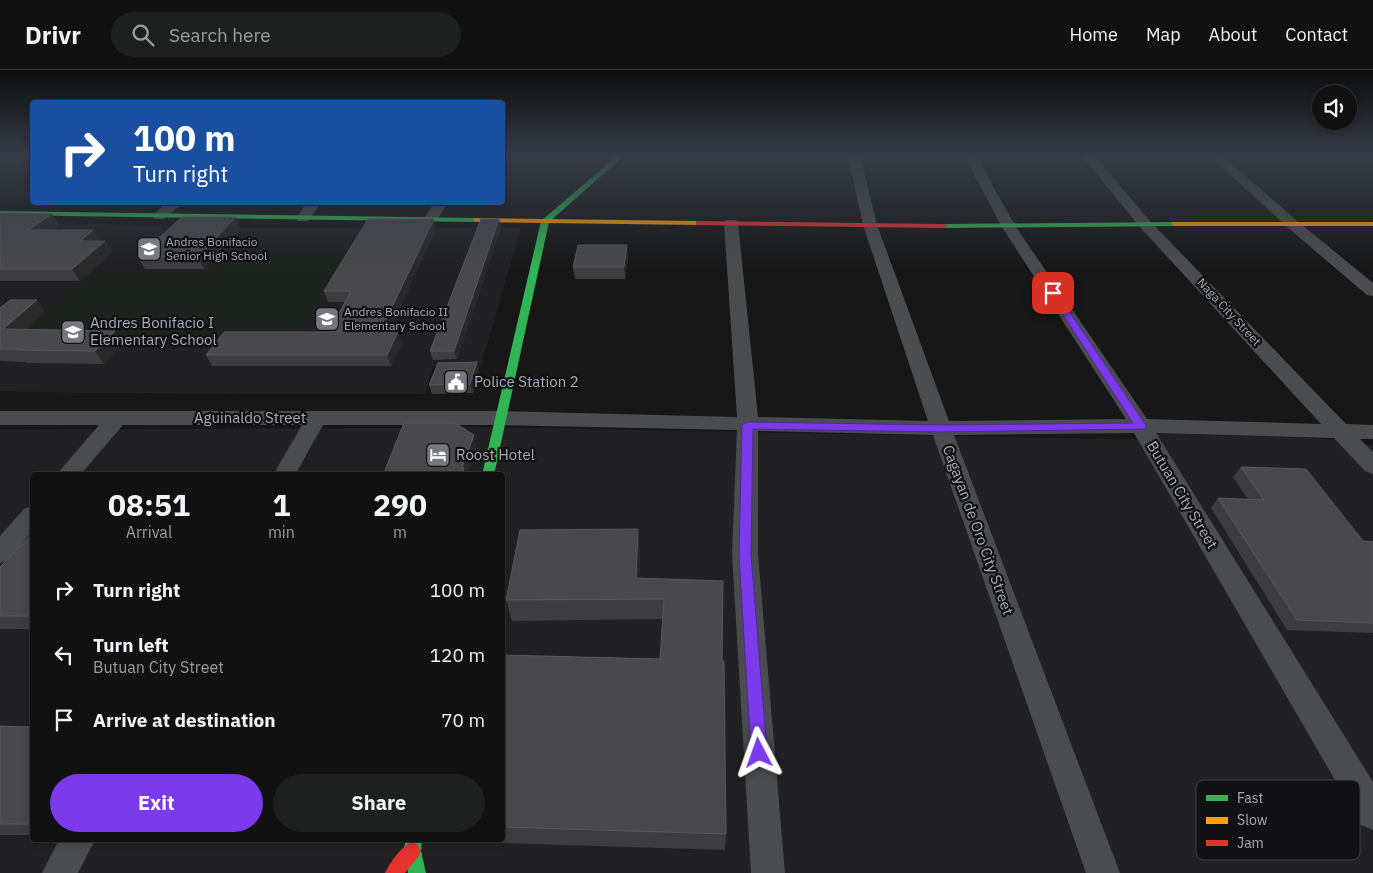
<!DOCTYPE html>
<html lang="en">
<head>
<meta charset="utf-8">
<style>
	body { margin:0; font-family:"IBM Plex Sans",sans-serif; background:#1e1f1f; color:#f1f3f6; height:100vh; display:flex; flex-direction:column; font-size:19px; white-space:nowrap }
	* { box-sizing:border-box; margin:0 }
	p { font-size:16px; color:#9c9d9f }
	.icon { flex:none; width:28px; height:28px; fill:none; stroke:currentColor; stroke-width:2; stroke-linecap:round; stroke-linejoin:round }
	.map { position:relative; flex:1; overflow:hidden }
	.side { position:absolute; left:30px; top:402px; width:475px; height:370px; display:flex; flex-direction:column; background:#111; border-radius:5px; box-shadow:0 2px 8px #0003,0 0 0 1px #303131 }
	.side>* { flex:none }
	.banner { position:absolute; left:30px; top:30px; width:475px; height:105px; border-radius:5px; box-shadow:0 2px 8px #0003,0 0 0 1px #303131; background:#1a4fa0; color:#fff; overflow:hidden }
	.tools { position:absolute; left:1312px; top:15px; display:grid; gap:10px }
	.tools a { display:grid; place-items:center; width:45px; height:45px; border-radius:50%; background:#111; box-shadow:0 2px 8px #0003,0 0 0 1px #303131; font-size:25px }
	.pin { position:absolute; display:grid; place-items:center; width:42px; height:42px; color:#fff; margin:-21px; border-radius:10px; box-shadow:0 2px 8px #0006 }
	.me { position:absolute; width:55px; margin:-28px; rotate:356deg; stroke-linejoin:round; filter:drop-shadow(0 0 4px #0008) }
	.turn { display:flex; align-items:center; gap:18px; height:105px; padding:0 20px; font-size:22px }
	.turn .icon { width:65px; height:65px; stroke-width:2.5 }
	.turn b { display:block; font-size:35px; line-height:42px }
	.eta { display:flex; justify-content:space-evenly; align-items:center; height:85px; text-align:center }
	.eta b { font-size:30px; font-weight:800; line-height:35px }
	.cta { display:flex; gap:10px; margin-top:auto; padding:10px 20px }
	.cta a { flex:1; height:58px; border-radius:30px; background:#7c3aed; color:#fff; font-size:20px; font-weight:800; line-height:58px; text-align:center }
	.cta a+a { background:#1e1f1f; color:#f1f3f6 }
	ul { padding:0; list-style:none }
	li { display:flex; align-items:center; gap:15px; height:65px; padding:0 20px }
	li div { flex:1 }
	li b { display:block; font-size:19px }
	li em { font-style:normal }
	header { display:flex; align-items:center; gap:30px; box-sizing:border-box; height:70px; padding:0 25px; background:#111; border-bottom:1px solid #303131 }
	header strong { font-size:24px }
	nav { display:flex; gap:28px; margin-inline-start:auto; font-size:18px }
	.search { width:350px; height:45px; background:#1e1f1f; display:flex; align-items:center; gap:12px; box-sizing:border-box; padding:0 18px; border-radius:28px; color:#9c9d9f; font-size:19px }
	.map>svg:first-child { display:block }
	.built { fill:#212123; fill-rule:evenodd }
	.green { fill:#1d241e }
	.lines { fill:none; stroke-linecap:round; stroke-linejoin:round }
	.street { fill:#4b4c50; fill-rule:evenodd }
	.fast { fill:#30b455; fill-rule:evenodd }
	.slow { fill:#ff9f0a; fill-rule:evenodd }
	.jam { fill:#e5322d; fill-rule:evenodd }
	.wall { fill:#3d3d3f }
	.shaded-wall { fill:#29292a }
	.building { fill:#49494c; stroke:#58595d }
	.route { fill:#7c3aed; stroke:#51269a }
	.labels { text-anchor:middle; stroke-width:4.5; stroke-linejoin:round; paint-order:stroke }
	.far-poi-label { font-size:12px; fill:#a8adb8; stroke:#111113; text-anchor:start }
	.far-street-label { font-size:12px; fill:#a8adb8; stroke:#111113 }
	.poi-label { font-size:15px; fill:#a8adb8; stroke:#111113; text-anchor:start }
	.street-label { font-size:15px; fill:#a8adb8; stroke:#111113 }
	.key { fill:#111113; stroke:#3e4045; stroke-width:1 }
	.key-label { font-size:14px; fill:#a8adb8 }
</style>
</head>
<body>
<header>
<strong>Drivr</strong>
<div class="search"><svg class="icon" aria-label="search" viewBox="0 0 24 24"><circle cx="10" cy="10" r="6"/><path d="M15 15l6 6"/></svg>Search here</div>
<nav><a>Home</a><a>Map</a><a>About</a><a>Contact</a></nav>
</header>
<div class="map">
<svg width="1373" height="803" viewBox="0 0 1373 803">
	<rect width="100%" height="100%" fill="#171717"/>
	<path class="built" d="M0,152L247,157H521L481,296L433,297L425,324L86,323L0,321Z
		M474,357L1157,370L1153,363L1341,369L1346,374L1373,375V803H0V360ZM32,405H502V770H32Z"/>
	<path class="green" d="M225,183H353L300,265H22L91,204H206Z"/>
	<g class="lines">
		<path class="street" d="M848,86H860L877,155L949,351L1126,349L1002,157L964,86H976L1016,157L1147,349L1321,354L1139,156L1082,86H1095L1149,150L1346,354L1373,355V369H1360L1373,382V404L1365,401L1334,368L1156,363L1373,712V760L1361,755L1134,363L954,365L1120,803H1086L933,365L758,361V484L785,803H751L732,484L737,360L500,355H323L295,405H273L302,355H123L80,405H56L99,355H0V341H500L737,347L724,153L726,150H736L738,153L758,347L928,351L863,155Z
			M1210,86H1223L1296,150L1373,213V226L1367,225L1286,156Z
			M167,132H184L164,149H154L152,146Z
			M307,132H322L308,151H298L296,148Z
			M435,132H449L436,151H426L424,148Z
			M32,436V461L9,490L0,493V466L24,439Z
			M59,770H95L78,803H42Z"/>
		<path class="fast" d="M617,86H624L549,152L494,405H482L541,151Z
			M0,141L477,148L481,150L477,152L0,145Z
			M1175,152L1179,154L1178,156L944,158L940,156L944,154Z
			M406,770H422L421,781L426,803H408L403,781Z"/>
		<path class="slow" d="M474,148L699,151L703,153L699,155L477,152L473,150Z
			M1172,152H1373V156H1175L1171,154Z"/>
		<path class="jam" d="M696,151L944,154L948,156L944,158L699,155H696Z
			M412,772L418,775L421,781L418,787L405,803H385C390,792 401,777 412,772Z"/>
	</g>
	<path class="wall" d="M0,143L59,155L52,160L99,171H105L112,182L80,211H0Z
		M501,157L457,289L433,290L430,281Z
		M241,159L204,199H145L138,187Z
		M436,159L389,262L402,273L391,296H212L206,285L329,262L345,232H328L324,221Z
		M628,187L625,209H575L573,197Z
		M0,238L45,242L26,259L123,274L104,294L26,293L25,292L0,291Z
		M477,292L479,301L473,323L432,324L429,315Z
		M1241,397L1363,471L1373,472V563L1287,560L1211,438L1218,428L1248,429L1233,407Z
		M32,464V559H0V497Z
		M640,480L639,508L723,511L722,591L726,764L725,780L470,772L469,770H502V585L660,589L663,549L512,551L506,530Z
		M0,656L32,657V765H0Z"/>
	<path class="shaded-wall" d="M52,144L59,155L35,172L28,160Z
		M236,147L241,159L204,199L198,187Z
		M434,149L436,159L384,273L380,262Z
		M499,149L501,157L457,289L454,281Z
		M93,160L100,172L80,171Z
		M105,171L112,182L80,211L72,199Z
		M627,175L628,187L625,209L624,197Z
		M37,230L45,242L13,271L3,259Z
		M115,261L123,274L104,294L95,281Z
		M398,262L402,273L391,296L387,285Z
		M477,292L479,301L473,323L470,314Z
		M474,365L477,378L468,405H462V398Z
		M638,459L640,480L638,528L636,508Z"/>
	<path class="building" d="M0,143L52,144L28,160H93L80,171H105L72,199H0Z
		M182,147H236L198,187H138Z
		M368,149H434L380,262H398L387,285H206L224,262H329L351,221H324Z
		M481,149H499L454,281H430Z
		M578,175H627L624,197H573Z
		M10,230H37L3,259L115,261L95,281L17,280L18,279H0V238Z
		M477,292L470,314L429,315L438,293Z
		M404,353H455L474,365L462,398H464L462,405H383Z
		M1241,397L1306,399L1363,471L1373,472V553L1297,550L1218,428L1264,430Z
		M638,459L636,508L723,511L722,591H724L726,764L502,757V585L660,589L664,529L506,530L520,460Z
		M32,464V546H0V497Z
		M0,656L32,657V754H0Z"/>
	<linearGradient id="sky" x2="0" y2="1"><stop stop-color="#0d0d0d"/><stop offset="0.43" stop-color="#363c47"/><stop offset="1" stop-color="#363c47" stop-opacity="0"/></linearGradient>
	<rect width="1373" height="198" fill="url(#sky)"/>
	<path class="route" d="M1050,221L1057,223L1145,354L1146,356L1145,359L941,362L753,359L751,484L767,683L765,689L759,691L754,689L751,683L739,484L742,355L748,352L941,355L1133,353L1049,223Z"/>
	<defs>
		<symbol id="school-square" viewBox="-11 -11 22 22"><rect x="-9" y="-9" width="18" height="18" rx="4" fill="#757880" stroke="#111113"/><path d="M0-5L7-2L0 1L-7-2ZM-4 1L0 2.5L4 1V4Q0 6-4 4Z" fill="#fff"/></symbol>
		<symbol id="civic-square" viewBox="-11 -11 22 22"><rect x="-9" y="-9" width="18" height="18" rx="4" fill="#757880" stroke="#111113"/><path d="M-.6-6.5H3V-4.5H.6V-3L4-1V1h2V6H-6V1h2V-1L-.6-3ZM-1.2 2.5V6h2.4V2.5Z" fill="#fff"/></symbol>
		<symbol id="hotel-square" viewBox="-11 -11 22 22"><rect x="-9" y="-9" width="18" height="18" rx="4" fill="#757880" stroke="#111113"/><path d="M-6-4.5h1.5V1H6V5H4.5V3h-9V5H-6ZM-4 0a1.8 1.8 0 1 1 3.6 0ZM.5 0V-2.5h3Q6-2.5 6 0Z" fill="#fff"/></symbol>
	</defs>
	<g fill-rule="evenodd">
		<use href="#school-square" x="135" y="165" width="28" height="28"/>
		<use href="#school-square" x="313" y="235" width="28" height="28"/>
		<use href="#school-square" x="59" y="248" width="28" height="28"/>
		<use href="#civic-square" x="442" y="298" width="28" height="28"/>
		<use href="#hotel-square" x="424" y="371" width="28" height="28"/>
	</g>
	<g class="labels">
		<g class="far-poi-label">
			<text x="166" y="176">Andres Bonifacio<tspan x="166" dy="14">Senior High School</tspan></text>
			<text x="344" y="246">Andres Bonifacio II<tspan x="344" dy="14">Elementary School</tspan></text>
		</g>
		<g class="far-street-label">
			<text transform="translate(1229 242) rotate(47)" y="4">Naga City Street</text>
		</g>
		<g class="poi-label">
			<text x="90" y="258">Andres Bonifacio I<tspan x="90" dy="17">Elementary School</tspan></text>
			<text x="474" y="317">Police Station 2</text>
			<text x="456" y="390">Roost Hotel</text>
		</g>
		<g class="street-label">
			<text x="250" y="353">Aguinaldo Street</text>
			<text transform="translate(1182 425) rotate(59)" y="5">Butuan City Street</text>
			<text transform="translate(978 460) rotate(70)" y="5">Cagayan de Oro City Street</text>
		</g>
	</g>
	<rect x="1196" y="710" width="164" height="80" rx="8" class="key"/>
	<rect x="1206" y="725" width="22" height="6" fill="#30b455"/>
	<rect x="1206" y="747" width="22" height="7" fill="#ff9f0a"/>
	<rect x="1206" y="770" width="22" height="6" fill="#e5322d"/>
	<g class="key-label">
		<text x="1237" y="733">Fast</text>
		<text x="1237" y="755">Slow</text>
		<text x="1237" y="778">Jam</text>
	</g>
</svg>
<div class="tools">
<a><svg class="icon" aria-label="sound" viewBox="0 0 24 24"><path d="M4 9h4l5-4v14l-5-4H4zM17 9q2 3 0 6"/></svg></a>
</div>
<div class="pin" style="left:1053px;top:223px;background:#d93025"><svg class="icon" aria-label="arrive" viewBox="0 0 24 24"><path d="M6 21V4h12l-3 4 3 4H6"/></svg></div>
<svg class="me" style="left:759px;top:683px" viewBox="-20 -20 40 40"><path d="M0-17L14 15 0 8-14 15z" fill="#7c3aed" stroke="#fff" stroke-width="4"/></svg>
<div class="banner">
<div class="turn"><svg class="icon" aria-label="right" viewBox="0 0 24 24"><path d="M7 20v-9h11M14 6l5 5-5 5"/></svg><div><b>100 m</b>Turn right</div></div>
</div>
<section class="side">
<div class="eta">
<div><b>08:51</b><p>Arrival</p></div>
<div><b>1</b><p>min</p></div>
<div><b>290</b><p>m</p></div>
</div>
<ul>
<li><svg class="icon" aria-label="right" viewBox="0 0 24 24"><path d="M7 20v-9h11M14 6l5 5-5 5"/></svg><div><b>Turn right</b></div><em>100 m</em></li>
<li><svg class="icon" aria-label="left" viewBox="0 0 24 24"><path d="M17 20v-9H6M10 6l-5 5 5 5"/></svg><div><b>Turn left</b><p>Butuan City Street</p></div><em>120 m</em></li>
<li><svg class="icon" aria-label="arrive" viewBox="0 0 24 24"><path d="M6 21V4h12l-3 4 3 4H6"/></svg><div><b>Arrive at destination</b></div><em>70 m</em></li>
</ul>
<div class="cta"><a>Exit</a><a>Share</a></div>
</section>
</div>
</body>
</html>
